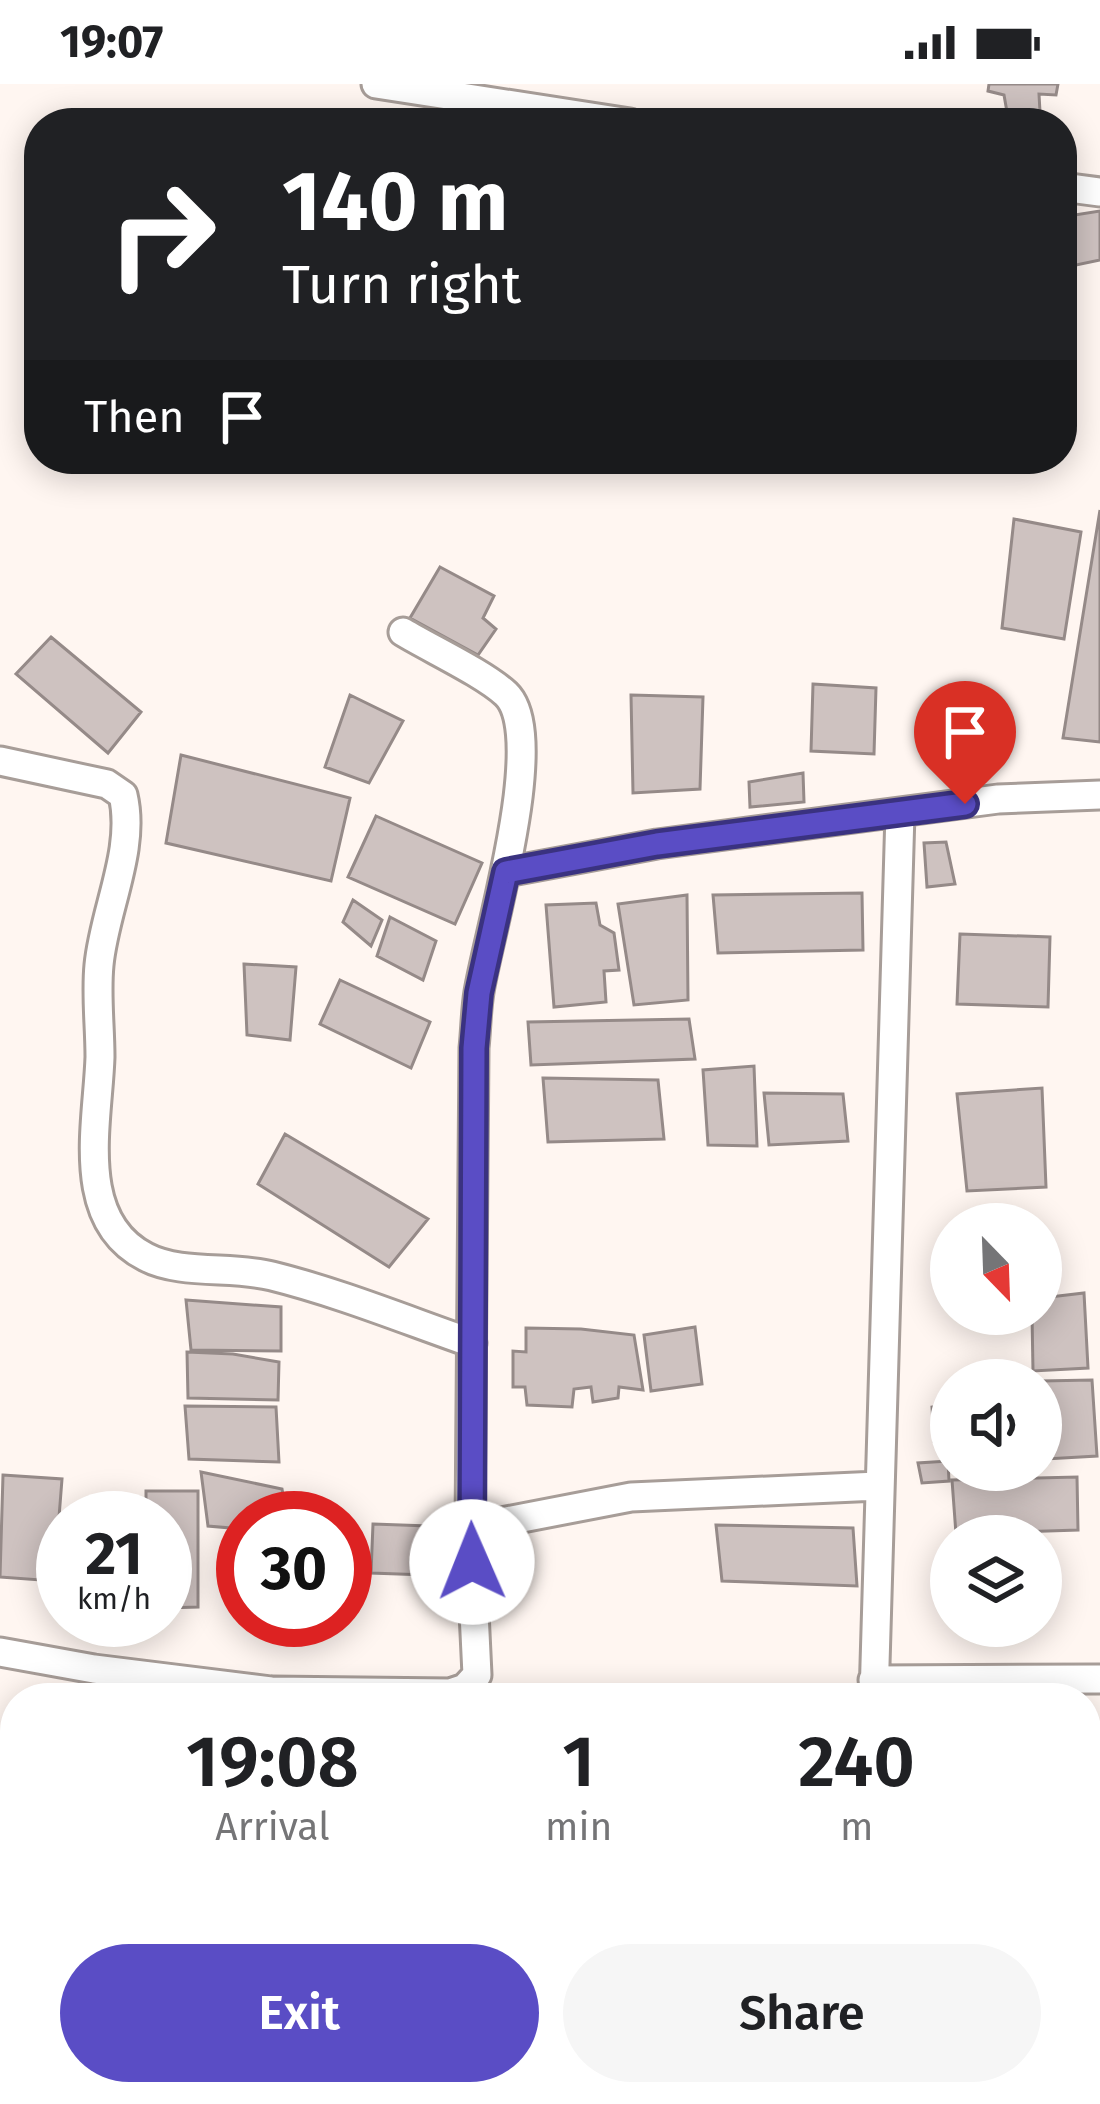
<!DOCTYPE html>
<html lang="en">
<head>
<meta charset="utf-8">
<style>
	body { margin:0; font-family:"Fira Sans",sans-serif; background:#f6f6f6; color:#202124; height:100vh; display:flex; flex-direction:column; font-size:45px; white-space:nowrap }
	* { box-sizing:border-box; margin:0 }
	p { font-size:39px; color:#757577 }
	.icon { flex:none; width:66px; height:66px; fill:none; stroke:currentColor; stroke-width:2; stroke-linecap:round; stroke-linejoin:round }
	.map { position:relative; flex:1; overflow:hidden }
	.sheet { position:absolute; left:0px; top:1599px; width:1101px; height:423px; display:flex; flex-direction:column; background:#fff; border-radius:48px 48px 0 0; box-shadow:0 6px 30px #0003 }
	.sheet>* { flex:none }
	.hud { position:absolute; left:24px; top:24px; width:1053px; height:366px; border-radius:48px; box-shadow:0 6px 30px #0003; background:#202124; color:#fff; overflow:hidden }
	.needle { width:78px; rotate:157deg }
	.fabs { position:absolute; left:930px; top:1119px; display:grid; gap:24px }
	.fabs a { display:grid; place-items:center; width:132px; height:132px; border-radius:50%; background:#fff; box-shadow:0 6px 30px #0003; font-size:60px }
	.speed { position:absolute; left:36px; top:1407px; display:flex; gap:24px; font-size:60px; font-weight:700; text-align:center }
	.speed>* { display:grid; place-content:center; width:156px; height:156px; border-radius:50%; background:#fff; box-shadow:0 6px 30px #0003; line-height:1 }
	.speed small { font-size:30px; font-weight:400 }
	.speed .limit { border:18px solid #d22; background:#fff; color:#111 }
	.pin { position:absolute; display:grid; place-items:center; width:102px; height:102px; color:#fff; margin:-123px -51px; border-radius:50% 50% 50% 0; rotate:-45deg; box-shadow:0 0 12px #0007 }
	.pin .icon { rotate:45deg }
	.me { position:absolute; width:132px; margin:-66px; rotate:359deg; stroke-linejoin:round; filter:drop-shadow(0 0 9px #0008) }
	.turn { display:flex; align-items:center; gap:42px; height:252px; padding:0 60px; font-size:54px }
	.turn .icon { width:156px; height:156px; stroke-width:2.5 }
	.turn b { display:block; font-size:84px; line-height:102px }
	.then { display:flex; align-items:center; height:114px; padding:0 60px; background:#0003; gap:24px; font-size:45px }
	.eta { display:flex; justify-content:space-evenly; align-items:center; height:204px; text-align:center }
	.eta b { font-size:72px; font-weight:600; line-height:84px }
	.primary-button { display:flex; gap:24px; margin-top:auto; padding:24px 60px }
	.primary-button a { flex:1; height:138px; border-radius:72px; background:#5a4dc5; color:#fff; font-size:48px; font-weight:600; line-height:138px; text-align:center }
	.primary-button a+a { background:#f6f6f6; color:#202124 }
	.status { display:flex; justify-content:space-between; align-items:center; height:84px; padding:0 60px; background:#fff; direction:ltr }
	.status svg { height:33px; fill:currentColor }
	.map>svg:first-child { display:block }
	.building { fill:#cec2c0; stroke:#958a88; stroke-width:3 }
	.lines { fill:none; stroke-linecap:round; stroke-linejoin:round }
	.minor-casing { stroke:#a79d98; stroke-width:33 }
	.minor { stroke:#fff; stroke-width:27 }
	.route-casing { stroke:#3a3280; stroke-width:30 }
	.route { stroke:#5a4dc5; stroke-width:21 }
</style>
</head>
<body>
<div class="status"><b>19:07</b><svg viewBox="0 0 49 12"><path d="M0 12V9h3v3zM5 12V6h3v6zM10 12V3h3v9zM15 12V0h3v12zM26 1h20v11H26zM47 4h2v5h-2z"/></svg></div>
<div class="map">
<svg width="1100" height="2020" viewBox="0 0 1100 2020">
	<rect width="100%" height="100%" fill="#fff6f1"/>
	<path class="building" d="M989,0H1058L1056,11L1039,10L1040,28H1007L1004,11L988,7Z
		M1100,127V176L1062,184V133Z
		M1100,426V658L1063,654Z
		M1014,435L1081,448L1064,555L1002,544Z
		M440,483L494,512L483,534L496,545L478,571L410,534Z
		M51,553L141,628L108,669L16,590Z
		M813,600L876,604L874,670L811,667Z
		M350,611L403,637L369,699L325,683Z
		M631,611L703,613L700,705L633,709Z
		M181,671L350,714L331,797L166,759Z
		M803,689L804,718L750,723L749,698Z
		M376,732L482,779L455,840L348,793Z
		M946,758L955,800L927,803L924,759Z
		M862,809L863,866L718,869L713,811Z
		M687,811L688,916L634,921L618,820Z
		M353,816L382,836L371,862L343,838Z
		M596,819L600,841L614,849L619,886L604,887L606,918L554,923L546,821Z
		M390,833L436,857L423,896L377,872Z
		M960,850L1050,853L1048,923L957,920Z
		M244,880L296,883L290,956L247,951Z
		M340,896L430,938L411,984L320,940Z
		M689,935L695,975L531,981L528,938Z
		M754,982L757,1062L708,1061L703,986Z
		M543,994L658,996L664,1055L548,1058Z
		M1042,1004L1046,1103L967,1107L957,1010Z
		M764,1009L843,1010L848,1057L769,1061Z
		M285,1050L428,1135L389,1183L258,1100Z
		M1084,1209L1088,1284L1033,1287L1032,1230H1041V1214Z
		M186,1216L281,1223V1267L191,1266Z
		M695,1243L702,1300L651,1307L644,1251Z
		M526,1244L581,1245L634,1251L643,1306L619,1303L618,1314L593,1318L591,1303L574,1305L572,1323L527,1321L525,1303H513V1267L526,1268Z
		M187,1268L233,1270L279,1278L278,1316L188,1314Z
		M1092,1296L1097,1372L1046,1375L1041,1297Z
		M951,1321V1354L934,1357L932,1323Z
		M185,1322L276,1323L279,1378L189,1375Z
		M948,1377L949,1397L922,1399L918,1379Z
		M201,1388L282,1405L287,1434H243V1445L208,1442Z
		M3,1391L62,1395L54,1497L0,1493Z
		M1077,1393L1078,1446L956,1450L952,1396Z
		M146,1407H198V1523L165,1524V1434H146Z
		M373,1440L456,1443L454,1492L371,1489Z
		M716,1441L853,1444L857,1502L722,1497Z
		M508,2008L572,2020H506Z"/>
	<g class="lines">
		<defs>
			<path id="minor" d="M376,0L630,39
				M1062,103L1100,108
				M0,677L107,700L123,711C136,766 104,826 99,881C96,911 100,942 100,973C98,1038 73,1136 146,1173C180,1191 234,1182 272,1192C340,1209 406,1236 472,1259
				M506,788L657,760L998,715L1100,711
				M470,1444L631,1413L878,1402
				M0,1568L94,1585L271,1607L450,1609L465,1604L477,1591L470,1444L474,964C476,945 476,926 479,908C488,851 549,651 506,610C483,589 431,565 403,548
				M873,1596L1100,1595
				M874,1614L900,729
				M10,1892L15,1889
				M1086,1986L1100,1987
				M480,2020L484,2007"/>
		</defs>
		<use href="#minor" class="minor-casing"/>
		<use href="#minor" class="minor"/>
	</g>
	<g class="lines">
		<defs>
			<path id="route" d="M472,1478L474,964L479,909L506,788L657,760L965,720"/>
		</defs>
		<use href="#route" class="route-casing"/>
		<use href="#route" class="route"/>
	</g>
</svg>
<div class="fabs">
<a><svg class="needle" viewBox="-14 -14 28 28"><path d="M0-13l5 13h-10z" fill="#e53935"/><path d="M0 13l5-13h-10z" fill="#757577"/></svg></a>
<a><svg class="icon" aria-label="sound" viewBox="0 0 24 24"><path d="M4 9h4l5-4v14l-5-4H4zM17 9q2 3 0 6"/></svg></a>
<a><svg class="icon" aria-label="layers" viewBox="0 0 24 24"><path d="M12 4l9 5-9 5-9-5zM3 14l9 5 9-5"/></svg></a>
</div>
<div class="speed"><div>21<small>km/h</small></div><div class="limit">30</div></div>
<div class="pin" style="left:965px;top:720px;background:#d93025"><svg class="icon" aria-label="arrive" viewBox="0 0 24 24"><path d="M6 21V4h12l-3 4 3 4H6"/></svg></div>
<svg class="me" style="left:472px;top:1478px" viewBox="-20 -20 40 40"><circle r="19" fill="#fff"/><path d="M0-13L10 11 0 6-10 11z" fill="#5a4dc5"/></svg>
<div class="hud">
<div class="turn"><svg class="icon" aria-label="right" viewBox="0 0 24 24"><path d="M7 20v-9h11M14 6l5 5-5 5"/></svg><div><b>140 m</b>Turn right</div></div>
<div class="then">Then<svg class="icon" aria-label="arrive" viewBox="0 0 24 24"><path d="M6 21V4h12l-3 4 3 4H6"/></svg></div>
</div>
<section class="sheet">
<div class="eta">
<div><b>19:08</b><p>Arrival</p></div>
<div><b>1</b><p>min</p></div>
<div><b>240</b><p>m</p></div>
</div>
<div class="primary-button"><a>Exit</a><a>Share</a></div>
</section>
</div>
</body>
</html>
